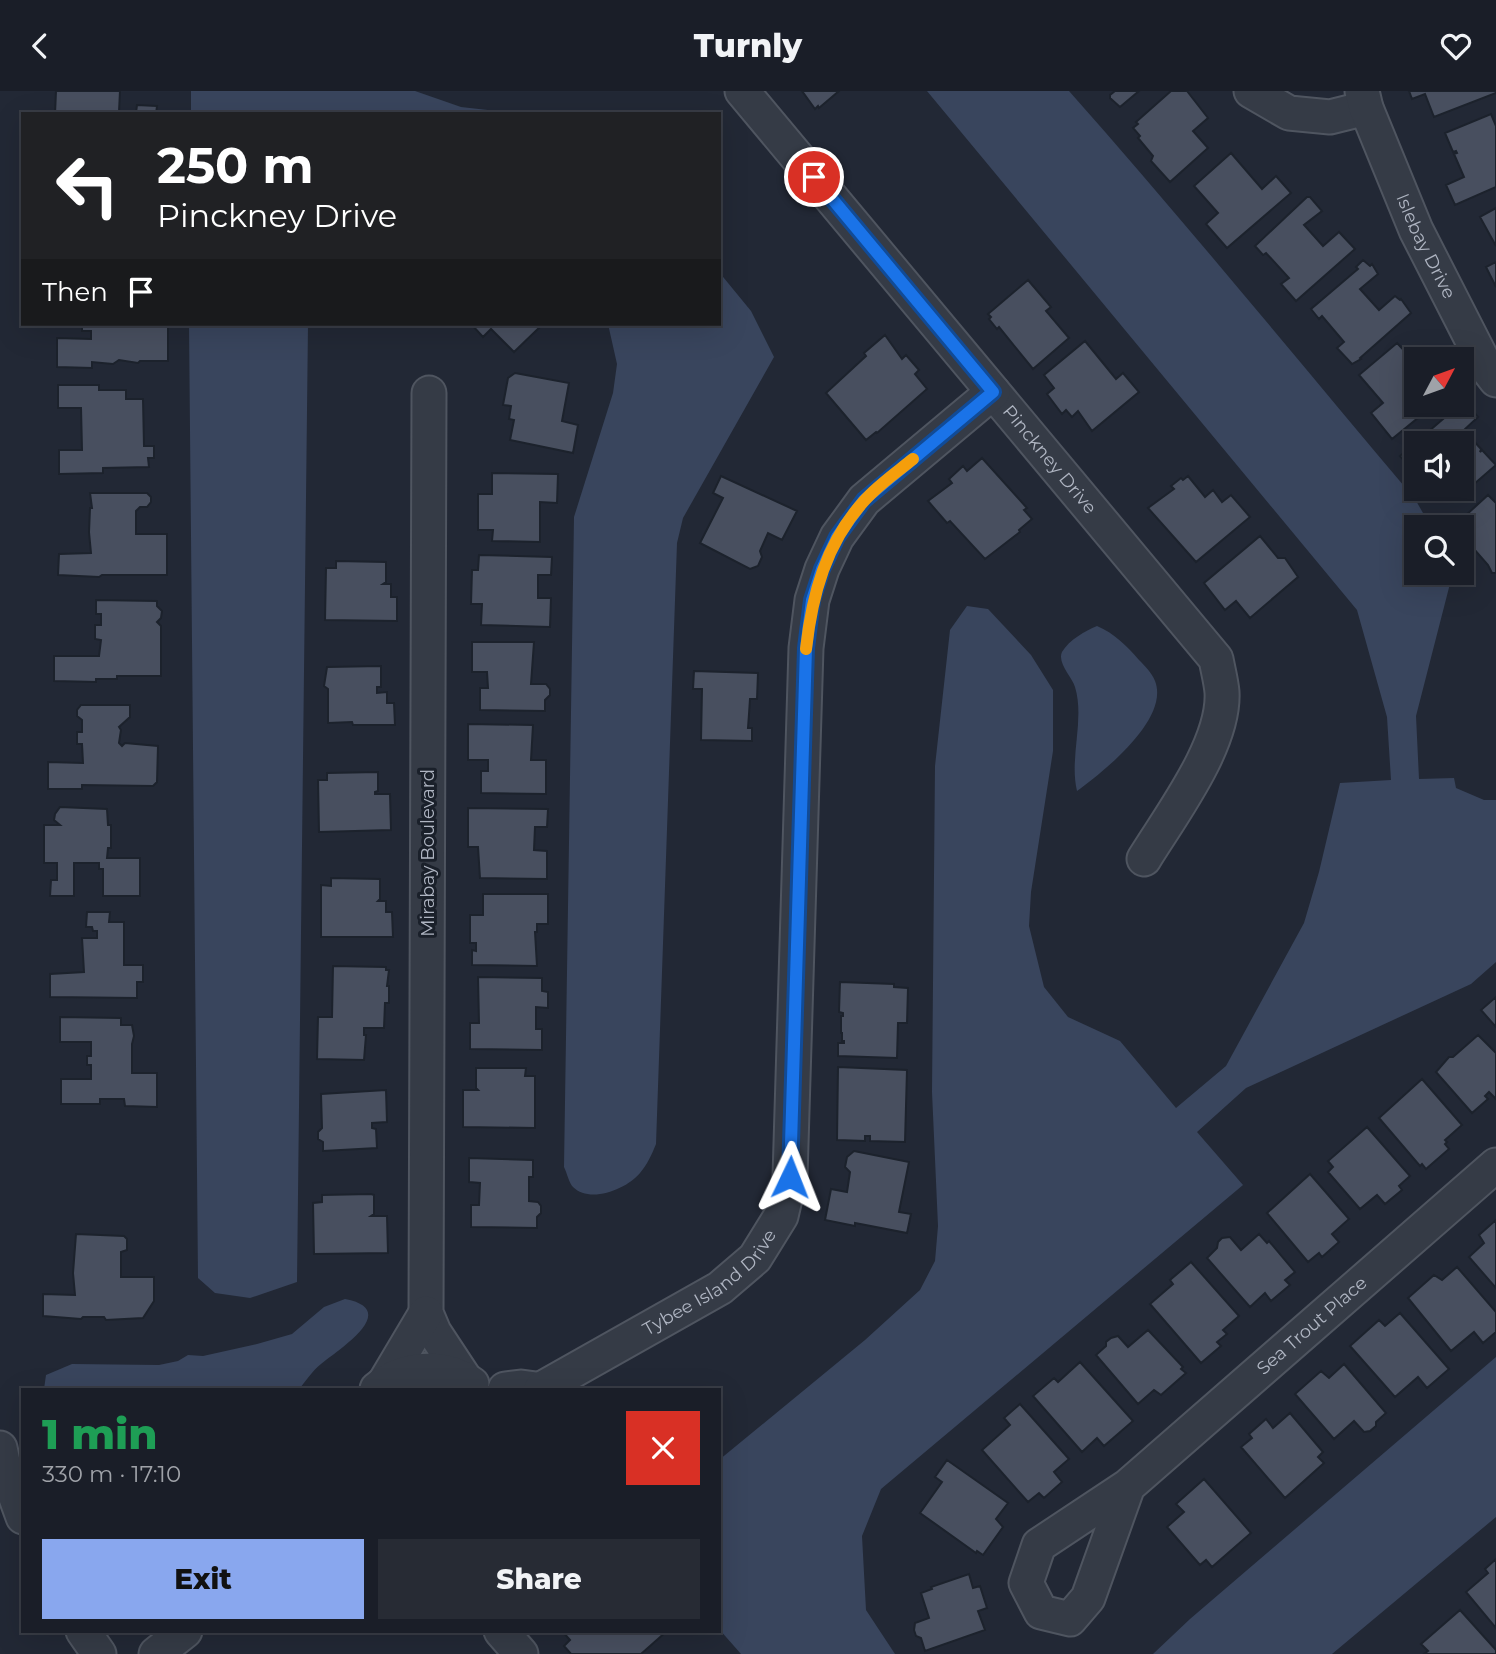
<!DOCTYPE html>
<html lang="en">
<head>
<meta charset="utf-8">
<style>
	body { margin:0; font-family:Montserrat,sans-serif; background:#272b34; color:#f1f3f6; height:100vh; display:flex; flex-direction:column; font-size:26px; white-space:nowrap }
	* { box-sizing:border-box; margin:0 }
	p { font-size:23px; color:#9fa2a8 }
	.icon { flex:none; width:38px; height:38px; fill:none; stroke:currentColor; stroke-width:2; stroke-linecap:round; stroke-linejoin:round }
	.map { position:relative; flex:1; overflow:hidden }
	.details { position:absolute; left:21px; top:1297px; width:700px; height:245px; display:flex; flex-direction:column; background:#1a1e28; border-radius:0px; box-shadow:0 7px 28px #0002,0 0 0 2px #383c45 }
	.details>* { flex:none }
	.banner { position:absolute; left:21px; top:21px; width:700px; height:214px; border-radius:0px; box-shadow:0 7px 28px #0002,0 0 0 2px #383c45; background:#202124; color:#fff; overflow:hidden }
	.needle { width:46px; rotate:49deg }
	.buttons { position:absolute; left:1404px; top:256px; display:grid; gap:14px }
	.buttons a { display:grid; place-items:center; width:70px; height:70px; border-radius:0px; background:#1a1e28; box-shadow:0 7px 28px #0002,0 0 0 2px #383c45; font-size:35px }
	.pin { position:absolute; display:grid; place-items:center; width:60px; height:60px; color:#fff; margin:-30px; border:4px solid #fff; border-radius:50%; box-shadow:0 2px 7px #0007 }
	.me { position:absolute; width:77px; margin:-38px; rotate:2deg; stroke-linejoin:round; filter:drop-shadow(0 0 5px #0008) }
	.turn { display:flex; align-items:center; gap:24px; height:147px; padding:0 21px; font-size:32px }
	.turn .icon { width:91px; height:91px; stroke-width:2.5 }
	.turn b { display:block; font-size:49px; line-height:60px }
	.then { display:flex; align-items:center; height:66px; padding:0 21px; background:#0003; gap:14px; font-size:26px }
	.round { display:grid; place-items:center; flex:none; width:74px; height:74px; border-radius:0px; background:#272b34 }
	.overview { display:flex; align-items:center; justify-content:space-between; height:119px; padding:0 21px }
	h1 { font-size:42px; font-weight:800; line-height:52px; color:#1e9e55 }
	.action { display:flex; gap:14px; margin-top:auto; padding:14px 21px }
	.action a { flex:1; height:80px; border-radius:0px; background:#89a7ee; color:#111; font-size:28px; font-weight:800; line-height:80px; text-align:center }
	.action a+a { background:#272b34; color:#f1f3f6 }
	header { display:flex; justify-content:space-between; align-items:center; height:91px; padding:0 21px; background:#1a1e28; font-size:32px; font-weight:800 }
	.map>svg:first-child { display:block }
	.water { fill:#39455d }
	.building { fill:#484f5f; stroke:#1c222c; stroke-width:2 }
	.lines { fill:none; stroke-linecap:round; stroke-linejoin:round }
	.minor-casing { stroke:#4f5560; stroke-width:37 }
	.minor { stroke:#353b46; stroke-width:33 }
	.route-casing { stroke:#114b97; stroke-width:18 }
	.route { stroke:#1a73e8; stroke-width:12 }
	.slow { stroke:#f59e0b; stroke-width:12 }
	.labels { text-anchor:middle; stroke-width:6; stroke-linejoin:round; paint-order:stroke }
	.street-label { font-size:18px; fill:#afb5c2; stroke:#1a202a }
</style>
</head>
<body>
<header><svg class="icon" aria-label="back" viewBox="0 0 24 24"><path d="M15 5l-7 7 7 7"/></svg>Turnly<svg class="icon" aria-label="heart" viewBox="0 0 24 24"><path d="M12 20l-8-8c-3-5 5-10 8-4 3-6 11-1 8 4z"/></svg></header>
<div class="map">
<svg width="1496" height="1563" viewBox="0 0 1496 1563">
	<rect width="100%" height="100%" fill="#222835"/>
	<path class="water" d="M191,0H415L461,16L522,23H191Z
		M927,0H1069C1187,133 1300,272 1415,408L1431,436H1416V481H1453L1416,625L1419,688L1454,687L1456,697L1484,709H1496V871L1471,893L1246,997L1197,1041L1243,1094L881,1398L862,1445L866,1519L895,1563H741L719,1538V1369L865,1249L920,1199L935,1170L938,1135L932,1001L935,675L950,539L967,515L988,518L1031,564L1053,599V660L1031,801L1029,835L1044,896L1068,926L1120,950L1176,1017L1226,975L1304,832L1319,781L1340,692L1391,689L1387,626L1357,519Z
		M719,181L751,220L774,266L683,427L677,452L656,1053C652,1063 647,1074 640,1082C627,1098 590,1113 573,1096C569,1092 567,1082 564,1076L574,426L613,302L617,273L608,233H719Z
		M189,233H308L297,1191L250,1207L215,1202L198,1187Z
		M1097,535C1114,542 1127,555 1139,569C1145,575 1152,582 1155,590C1170,628 1103,681 1077,700C1069,666 1085,629 1075,596C1072,586 1057,572 1062,561C1069,549 1085,540 1097,535Z
		M345,1208C403,1219 336,1260 321,1273C312,1280 306,1290 299,1298H44L46,1284L72,1273L159,1274L178,1270L188,1264L203,1265L257,1253L292,1243L324,1216Z
		M1496,1266V1426L1332,1563H1153L1190,1528Z"/>
	<path class="building" d="M56,0H120L119,21L136,22L137,14L157,15L156,23H55Z
		M802,0H839L819,17L818,15L815,18Z
		M1115,0H1139L1120,16L1110,7V4Z
		M1171,0H1187L1208,27L1193,40L1208,57L1170,91L1151,70L1153,65L1138,47L1140,45L1133,37L1138,33L1136,31Z
		M1409,0H1496V2L1434,26L1425,3L1412,8Z
		M1491,23L1496,35V96L1455,114L1446,94L1464,86L1454,63L1457,62L1456,60L1453,61L1445,42Z
		M1231,62L1262,98L1276,85L1291,102L1227,157L1206,133L1218,122L1194,95Z
		M1307,106H1310L1322,120L1304,134L1323,155L1339,141L1355,158L1296,210L1281,193L1289,187L1266,162L1263,164L1255,155Z
		M1496,117V155L1480,126Z
		M1363,169L1370,175L1372,173L1378,183L1360,198L1379,219L1395,205L1400,209L1401,208L1411,222L1360,267L1361,268L1352,273L1337,257L1344,251L1322,225L1319,228L1311,218L1358,178L1356,176Z
		M1496,171V196L1486,176Z
		M1028,189L1051,216L1046,220L1069,247L1033,278L999,236L997,238L989,228L991,226L988,223Z
		M82,233H168V270H140L138,272L119,269L113,273L92,271V277L57,276V247L91,248V240H82Z
		M471,233H543L514,261L491,238L483,246Z
		M885,244L902,268L906,264L919,279L915,283L927,298L877,342L876,341L866,349L826,302L866,265L864,262Z
		M1085,250L1116,288L1123,282L1139,301L1092,340L1078,320L1072,326L1066,319L1062,323L1047,303L1054,297L1044,284Z
		M1397,252L1414,270L1412,271L1416,276V313H1435L1392,348L1371,322L1383,312L1359,284Z
		M515,282L569,292L562,330L578,334L573,362L510,349L514,329L509,328L511,315L503,314L508,287Z
		M58,294H99V299H126V308H143L144,355H154V367H148L149,376L103,377V382L59,383V359H82L81,317H58Z
		M1464,310L1478,326L1464,339L1481,358L1480,361L1482,359L1496,374L1458,407L1450,397H1461V352H1416V383L1400,365Z
		M982,367L1027,417L1024,419L1032,428L1019,439L1020,441L985,468L950,430L947,432L928,410L952,392L949,388L963,375L967,380Z
		M492,382L558,383L557,412L540,411V451L492,450L493,439H478V403H492Z
		M721,385L797,420L782,449L768,442L760,460L762,466L758,475L750,478L700,452L723,407L713,402Z
		M1188,385L1205,406L1213,399L1222,411L1231,404L1250,426L1196,471L1148,417L1174,398L1171,395L1181,387L1183,389Z
		M90,402H147L151,406V411L147,416H140L136,420V443H167V484H102L99,486L58,484L59,463L91,462L89,441L90,417H92Z
		M1488,404L1496,412V482H1492L1488,474L1474,458L1468,461L1461,453V436H1453Z
		M1260,445L1278,467H1285L1298,486L1250,527L1236,510L1225,519L1204,492Z
		M479,464L552,466L551,484H538V507H551L550,536L481,534L482,513H471L472,479H478Z
		M336,470L386,471V491L383,493H391V506H397V530L325,529L326,477H336Z
		M96,509L157,510V515L162,520L161,527L157,531L161,535V585H117V588H96V591L54,590V565H99L101,549L95,548V534H101V523H96Z
		M472,551H534L531,593H546L550,598V604L545,609V620L480,619V597H488L487,581H472Z
		M381,575V596H377V602L387,601V612H394L395,634H353L352,631L328,632V598L324,595L327,576Z
		M694,580L758,582L757,608H750L749,623L748,637H752V650L701,649L702,598H693Z
		M81,614H130V626L119,636L121,639L119,652L122,655L125,652L158,655L157,691L153,695L82,694V698H48V671L83,672L82,653H77V641H82V629L77,625V619Z
		M468,633L533,634L531,669H546V703L481,702V680H488V669H468Z
		M378,681V700L375,701V703H390L391,739L319,741L318,689H327V682Z
		M60,716L107,718L108,734H111V757H108L107,767H140V805H103V778H99V772H74V805H50L51,789H57V772H44V734H60L54,729L55,723Z
		M468,717L548,718L547,736H535L534,759L547,760V788L480,787L478,756H468Z
		M331,787L380,788V808L378,810H386V821H392L393,846H321V794L331,795Z
		M483,803H548V833H537V841H535L537,875L472,874V859L476,860V852H470V824H483Z
		M87,821H110L109,831H124V874H143V891H137V907L50,906V883L84,881L82,847H97V840H93L92,836H86Z
		M333,875L386,876V879H389L387,895H389V912H385L384,937H364V944H366L364,969L317,968L318,926H332Z
		M478,886L542,887V900L548,901V917L536,916V938H542V959L470,958V932H479Z
		M840,891L894,893V896L908,897L907,932H898L897,967L838,965V952H844V950H842V942H841V925H843V922L839,921Z
		M1496,906V936L1481,919Z
		M60,926L121,927V934H132L134,945L132,953V982H157V1016L125,1015L124,1008H100V1013H61V988H91V974H87V965H91V951H60Z
		M1478,944L1496,962V1008L1489,1001L1485,1005L1488,1008L1472,1022L1436,981L1449,966H1453Z
		M838,976L907,979L905,1051L870,1050V1045H865V1050L837,1049Z
		M476,977H526L525,985H535V1037L463,1036V999H478L476,997Z
		M1422,988L1462,1034L1445,1049L1447,1051L1445,1053L1449,1058L1426,1078L1422,1073L1420,1075L1379,1027Z
		M386,999L387,1031L372,1032V1037L376,1038L377,1057L323,1060V1051L318,1048V1041L322,1037L321,1003Z
		M1367,1036L1410,1085L1399,1095L1402,1099L1385,1113L1377,1104L1360,1118L1328,1081L1333,1076L1328,1070Z
		M854,1060L909,1071L899,1121L911,1123L907,1142L855,1132V1135L825,1129L831,1098L847,1101L850,1081L845,1076L847,1066Z
		M469,1067L533,1069V1086H529V1110L538,1111L541,1115V1122L537,1126V1137L471,1136V1114H479L480,1092L469,1091Z
		M1310,1083L1349,1128L1332,1143L1339,1151L1322,1166L1319,1162L1308,1171L1267,1122Z
		M371,1103L374,1104V1123L371,1125H387L388,1162L314,1163L313,1112L322,1111V1104Z
		M1496,1129V1197L1469,1166L1484,1152L1479,1144Z
		M76,1143L124,1145L127,1148V1159L121,1161V1186H154V1210L143,1227L106,1229L104,1226H83L81,1228L43,1225V1203L75,1204L73,1182Z
		M1259,1143L1267,1152L1269,1150L1295,1181L1285,1189L1290,1194L1271,1210L1265,1202L1250,1216L1207,1167L1217,1157L1218,1151L1222,1147L1230,1146L1241,1159Z
		M1191,1171L1239,1225L1223,1239L1227,1243L1217,1251L1221,1255L1201,1272L1150,1213L1173,1193L1170,1189Z
		M1457,1176L1496,1221V1241L1483,1252L1474,1241L1451,1260L1408,1207L1434,1184L1442,1189Z
		M1400,1222L1449,1278L1427,1297L1418,1286L1395,1306L1350,1255L1379,1229L1385,1235Z
		M1148,1239L1183,1276L1181,1278L1186,1282L1161,1304L1154,1299L1138,1313L1096,1264L1106,1255V1251L1111,1247L1118,1245L1128,1256Z
		M1080,1271L1133,1330L1104,1355L1097,1347L1082,1361L1033,1305L1054,1287L1058,1291Z
		M1344,1273L1386,1322L1376,1331V1335L1370,1340L1364,1341L1354,1330L1334,1348L1295,1303L1321,1280L1329,1287Z
		M1020,1313L1069,1368L1054,1381L1062,1391L1044,1407L1039,1402L1028,1411L982,1359L1010,1334L1004,1327Z
		M1290,1322L1323,1361L1318,1366L1324,1372L1285,1407L1241,1356L1252,1347L1249,1343L1266,1328L1273,1337Z
		M947,1369L1008,1412L996,1428L1003,1436L983,1464L977,1460L976,1462L920,1422L942,1391L935,1386Z
		M1204,1388L1251,1442L1212,1476L1206,1469L1200,1474L1167,1436L1184,1421L1176,1413Z
		M1496,1468V1537L1466,1501L1488,1482L1485,1478Z
		M969,1483L973,1497L980,1495L987,1517L978,1520L985,1539L925,1560L921,1547L916,1545L914,1539L915,1532L929,1527L921,1502L932,1498L931,1496Z
		M1460,1519L1496,1559V1563H1424L1428,1560L1421,1553Z
		M562,1540H667L641,1563H571L564,1555L570,1549Z"/>
	<g class="lines">
		<defs>
			<g id="minor">
				<path id="s1" d="M742,0L1216,568C1218,579 1221,590 1222,601C1225,653 1171,724 1144,768"/>
				<path d="M1251,0L1289,22L1330,26L1366,17"/>
				<path id="s2" d="M1362,0L1366,17L1416,139L1486,276L1496,289"/>
				<path d="M429,302L426,1222L434,1241L465,1288"/>
				<path d="M385,1291L426,1222"/>
				<path d="M377,1298C402,1276 444,1272 472,1293"/>
				<path d="M505,1298L521,1296L536,1298"/>
				<path id="s3" d="M541,1298L720,1197L755,1167L781,1125L790,1086L806,557L812,509L822,478L837,446L864,409L993,301"/>
				<path d="M0,1357L3,1371L23,1426"/>
				<path id="s4" d="M1128,1395L1088,1507L1070,1528L1041,1521L1026,1492L1039,1454L1128,1395L1496,1074"/>
				<path d="M83,1540L99,1563"/>
				<path d="M501,1540L521,1563"/>
				<path d="M156,1563L185,1540"/>
			</g>
		</defs>
		<use href="#minor" class="minor-casing"/>
		<use href="#minor" class="minor"/>
	</g>
	<g class="lines">
		<defs>
			<path id="route" d="M790,1086L806,557L812,509L822,478L837,446L864,409L993,301L814,86"/>
		</defs>
		<use href="#route" class="route-casing"/>
		<use href="#route" class="route"/>
		<path class="slow" d="M806,558C812,504 826,452 864,410C878,394 897,381 913,368"/>
	</g>
	<g class="labels">
		<g class="street-label">
			<text dy="6" stroke="none"><textPath href="#s2" startOffset="168">Islebay Drive</textPath></text>
			<text dy="6" stroke="none"><textPath href="#s1" startOffset="480">Pinckney Drive</textPath></text>
			<text transform="translate(428 762) rotate(-90)" y="6">Mirabay Boulevard</text>
			<text dy="6" stroke="none"><textPath href="#s3" startOffset="201">Tybee Island Drive</textPath></text>
			<text dy="6" stroke="none"><textPath href="#s4" startOffset="600">Sea Trout Place</textPath></text>
		</g>
	</g>
</svg>
<div class="buttons">
<a><svg class="needle" viewBox="-14 -14 28 28"><path d="M0-13l5 13h-10z" fill="#e53935"/><path d="M0 13l5-13h-10z" fill="#9fa2a8"/></svg></a>
<a><svg class="icon" aria-label="sound" viewBox="0 0 24 24"><path d="M4 9h4l5-4v14l-5-4H4zM17 9q2 3 0 6"/></svg></a>
<a><svg class="icon" aria-label="search" viewBox="0 0 24 24"><circle cx="10" cy="10" r="6"/><path d="M15 15l6 6"/></svg></a>
</div>
<div class="pin" style="left:814px;top:86px;background:#d93025"><svg class="icon" aria-label="arrive" viewBox="0 0 24 24"><path d="M6 21V4h12l-3 4 3 4H6"/></svg></div>
<svg class="me" style="left:790px;top:1086px" viewBox="-20 -20 40 40"><path d="M0-17L14 15 0 8-14 15z" fill="#1a73e8" stroke="#fff" stroke-width="4"/></svg>
<div class="banner">
<div class="turn"><svg class="icon" aria-label="left" viewBox="0 0 24 24"><path d="M17 20v-9H6M10 6l-5 5 5 5"/></svg><div><b>250 m</b>Pinckney Drive</div></div>
<div class="then">Then<svg class="icon" aria-label="arrive" viewBox="0 0 24 24"><path d="M6 21V4h12l-3 4 3 4H6"/></svg></div>
</div>
<section class="details">
<div class="overview"><div><h1>1 min</h1><p>330 m · 17:10</p></div><a class="round" style="background:#d93025;color:#fff"><svg class="icon" aria-label="close" viewBox="0 0 24 24"><path d="M6 6l12 12M18 6L6 18"/></svg></a></div>
<div class="action"><a>Exit</a><a>Share</a></div>
</section>
</div>
</body>
</html>
